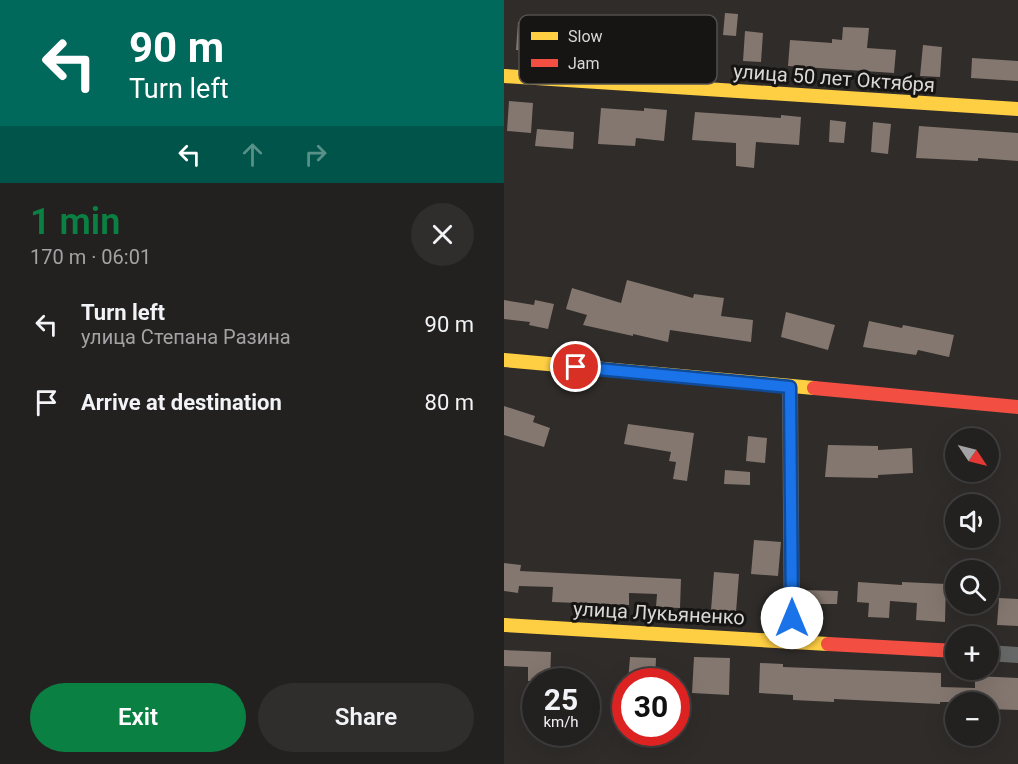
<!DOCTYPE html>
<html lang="en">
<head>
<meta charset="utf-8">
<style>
	body { margin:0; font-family:Roboto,sans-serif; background:#2f2e2d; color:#f1f3f6; height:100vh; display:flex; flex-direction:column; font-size:22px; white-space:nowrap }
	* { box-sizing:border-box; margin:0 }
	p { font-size:20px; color:#a3a3a5 }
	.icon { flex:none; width:33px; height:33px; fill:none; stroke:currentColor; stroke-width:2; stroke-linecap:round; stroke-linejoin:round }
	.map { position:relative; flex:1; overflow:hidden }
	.details { display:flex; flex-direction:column; background:#232120; width:504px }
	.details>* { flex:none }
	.top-card { background:#00695c; color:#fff; overflow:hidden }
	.needle { width:39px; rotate:125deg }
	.tools { position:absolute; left:441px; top:428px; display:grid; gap:12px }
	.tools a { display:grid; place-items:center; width:54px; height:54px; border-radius:50%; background:#232120; box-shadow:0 6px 24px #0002,0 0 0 2px #403e3e; font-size:30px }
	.speed { position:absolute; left:18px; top:668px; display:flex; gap:12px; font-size:30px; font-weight:700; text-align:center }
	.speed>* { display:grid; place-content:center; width:78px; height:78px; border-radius:50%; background:#232120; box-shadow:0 6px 24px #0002,0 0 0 2px #403e3e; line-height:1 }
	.speed small { font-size:15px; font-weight:400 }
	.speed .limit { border:9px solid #d22; background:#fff; color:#111 }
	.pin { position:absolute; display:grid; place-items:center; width:51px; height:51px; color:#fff; margin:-26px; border:3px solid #fff; border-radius:50%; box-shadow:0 2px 6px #0007 }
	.me { position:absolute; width:66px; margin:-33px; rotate:0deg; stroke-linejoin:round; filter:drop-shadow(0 0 4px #0008) }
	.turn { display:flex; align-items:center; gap:21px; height:126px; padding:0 30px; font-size:27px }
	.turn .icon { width:78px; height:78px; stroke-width:2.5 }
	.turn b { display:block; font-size:42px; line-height:51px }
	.lanes { display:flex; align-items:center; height:57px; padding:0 30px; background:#0003; justify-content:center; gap:30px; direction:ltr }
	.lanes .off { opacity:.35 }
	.round { display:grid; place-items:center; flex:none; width:63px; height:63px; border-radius:32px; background:#2f2e2d }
	.overview { display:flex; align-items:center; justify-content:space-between; height:102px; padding:0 30px }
	h1 { font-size:36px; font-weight:600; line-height:45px; color:#0b8043 }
	.action { display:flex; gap:12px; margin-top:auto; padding:12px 30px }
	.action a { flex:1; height:69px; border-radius:36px; background:#0b8043; color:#fff; font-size:24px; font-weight:600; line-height:69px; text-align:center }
	.action a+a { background:#2f2e2d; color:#f1f3f6 }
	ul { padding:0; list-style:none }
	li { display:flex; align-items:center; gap:18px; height:78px; padding:0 30px }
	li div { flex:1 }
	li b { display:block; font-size:22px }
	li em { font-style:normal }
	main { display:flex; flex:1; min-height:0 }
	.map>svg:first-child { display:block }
	.building { fill:#84776f }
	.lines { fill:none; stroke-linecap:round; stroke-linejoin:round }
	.street { stroke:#676868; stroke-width:16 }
	.slow { stroke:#ffcf43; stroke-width:14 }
	.jam { stroke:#f24e42; stroke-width:14 }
	.route-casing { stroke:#114b97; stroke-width:15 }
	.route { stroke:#1a73e8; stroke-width:10 }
	.labels { text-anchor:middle; stroke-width:6; stroke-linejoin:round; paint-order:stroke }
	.street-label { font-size:20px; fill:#dad7d5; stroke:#171513 }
	.key { fill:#171513; stroke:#524f4d; stroke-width:1.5 }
	.key-label { font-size:16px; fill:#dad7d5 }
</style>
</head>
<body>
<main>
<section class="details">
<div class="top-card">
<div class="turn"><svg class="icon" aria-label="left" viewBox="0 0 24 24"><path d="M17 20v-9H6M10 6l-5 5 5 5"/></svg><div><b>90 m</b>Turn left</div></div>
<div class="lanes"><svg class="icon" aria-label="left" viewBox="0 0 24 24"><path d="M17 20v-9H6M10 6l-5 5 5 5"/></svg><svg class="icon off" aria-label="ahead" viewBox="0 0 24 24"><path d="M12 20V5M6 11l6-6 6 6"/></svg><svg class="icon off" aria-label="right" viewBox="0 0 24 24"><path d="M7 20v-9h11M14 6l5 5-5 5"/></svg></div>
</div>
<div class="overview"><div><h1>1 min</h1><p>170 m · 06:01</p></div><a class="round"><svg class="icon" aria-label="close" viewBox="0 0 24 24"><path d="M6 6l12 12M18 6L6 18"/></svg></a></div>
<ul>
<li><svg class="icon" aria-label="left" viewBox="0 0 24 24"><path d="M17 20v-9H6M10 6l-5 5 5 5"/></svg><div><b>Turn left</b><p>улица Степана Разина</p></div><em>90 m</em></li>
<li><svg class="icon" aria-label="arrive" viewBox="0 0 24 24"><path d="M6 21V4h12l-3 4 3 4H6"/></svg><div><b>Arrive at destination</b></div><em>80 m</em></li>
</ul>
<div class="action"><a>Exit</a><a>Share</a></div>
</section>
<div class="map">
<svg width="514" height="764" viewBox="0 0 514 764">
	<rect width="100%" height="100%" fill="#2f2c2a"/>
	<path class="building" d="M221,13L234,14L232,36L219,35Z
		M14,22L103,31V26L192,34L193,31L213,33L210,60L168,57V59L79,50V54L12,50Z
		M339,27L365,28L363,48L392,50L390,73L284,66L286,40L328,43V39L338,40Z
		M241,31L259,33L257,62L239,61Z
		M419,45L438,47L436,77L416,76Z
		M468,58L514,61V81L467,78Z
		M5,101L29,103L27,133L3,131Z
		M97,108L140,111V108L163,110L160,141L132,138L131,146L94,144Z
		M191,112L277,118V115L297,117L295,145L252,142L250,168L232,166V143L188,140Z
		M326,120L342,122L340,143L325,142Z
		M369,122L387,124L384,154L367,152Z
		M415,126L514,133V161L474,158V161L412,158Z
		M33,129L70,132L69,149L31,146Z
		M123,280L189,298L190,294L220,298L217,316L249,320L247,342L166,330L164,342L129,334V336L79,325L83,315L62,309L68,288L117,303Z
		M0,300L30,305L31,300L50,304L44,329L25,325L26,322L0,319Z
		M282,312L331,325L324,350L277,337Z
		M365,321L398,328L399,325L450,335L445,357L414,350L412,355L359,347Z
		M0,406L31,416L29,422L46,428L40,447L0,435Z
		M124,424L190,433L183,481L169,479L172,462L165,461L167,452L120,444Z
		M244,436L263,438L261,463L242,461Z
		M324,445L374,446V450L408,448L409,473L374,475V478L321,477Z
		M221,470L246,472V485L220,484Z
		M250,540L277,542L274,576L247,574Z
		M0,563L17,565L16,571L177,579L176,608L152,607L153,594L125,593V605L48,602L49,587L15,586L14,593L0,591Z
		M210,572L235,574L232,612L207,610Z
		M354,582L398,585V582L442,584L441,622L412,620L413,603L386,601L385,618L364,617L365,603L353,602Z
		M298,590L334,591L333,604H316L315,611L300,610Z
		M495,598L514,599V626L493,625Z
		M0,650L47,652L46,681H24V667L0,666Z
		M126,657L152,658L151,681H124Z
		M190,657L226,658L225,695L188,693Z
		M256,663L279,664V667L437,673V687L471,688V676L514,678V710L484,709V702H436V704L330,699V702L289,700V695L255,693Z"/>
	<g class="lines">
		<path class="street" d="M286,387L288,641
			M484,653L514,655"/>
		<path class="slow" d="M0,76L514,109
			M0,360L310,388
			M0,625L324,644"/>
		<path class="jam" d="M310,388L514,407
			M324,644L452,651"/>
	</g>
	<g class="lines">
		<defs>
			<path id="route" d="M72,367L286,387L288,618"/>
		</defs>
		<use href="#route" class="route-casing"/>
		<use href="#route" class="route"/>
	</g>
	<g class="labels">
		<g class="street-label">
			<text transform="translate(330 78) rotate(4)" y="7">улица 50 лет Октября</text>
			<text transform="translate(155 613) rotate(3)" y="7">улица Лукьяненко</text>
		</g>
	</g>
	<rect x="15" y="15" width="198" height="69" rx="9" class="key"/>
	<rect x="27" y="32" width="27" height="8" fill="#ffcf43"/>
	<rect x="27" y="59" width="27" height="8" fill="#f24e42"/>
	<g class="key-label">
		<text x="64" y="42">Slow</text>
		<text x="64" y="69">Jam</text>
	</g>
</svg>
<div class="tools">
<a><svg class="needle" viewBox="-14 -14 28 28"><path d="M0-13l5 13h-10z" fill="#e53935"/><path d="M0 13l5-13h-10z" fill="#a3a3a5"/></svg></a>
<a><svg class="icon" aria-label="sound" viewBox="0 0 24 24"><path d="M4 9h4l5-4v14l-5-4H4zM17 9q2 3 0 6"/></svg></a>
<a><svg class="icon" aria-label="search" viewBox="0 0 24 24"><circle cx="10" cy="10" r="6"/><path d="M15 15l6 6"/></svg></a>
<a>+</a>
<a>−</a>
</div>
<div class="speed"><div>25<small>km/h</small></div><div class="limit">30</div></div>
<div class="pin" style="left:72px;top:367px;background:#d93025"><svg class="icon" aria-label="arrive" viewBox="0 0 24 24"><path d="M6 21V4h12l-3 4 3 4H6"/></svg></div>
<svg class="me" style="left:288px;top:618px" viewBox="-20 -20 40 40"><circle r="19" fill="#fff"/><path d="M0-13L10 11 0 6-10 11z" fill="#1a73e8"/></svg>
</div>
</main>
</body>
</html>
